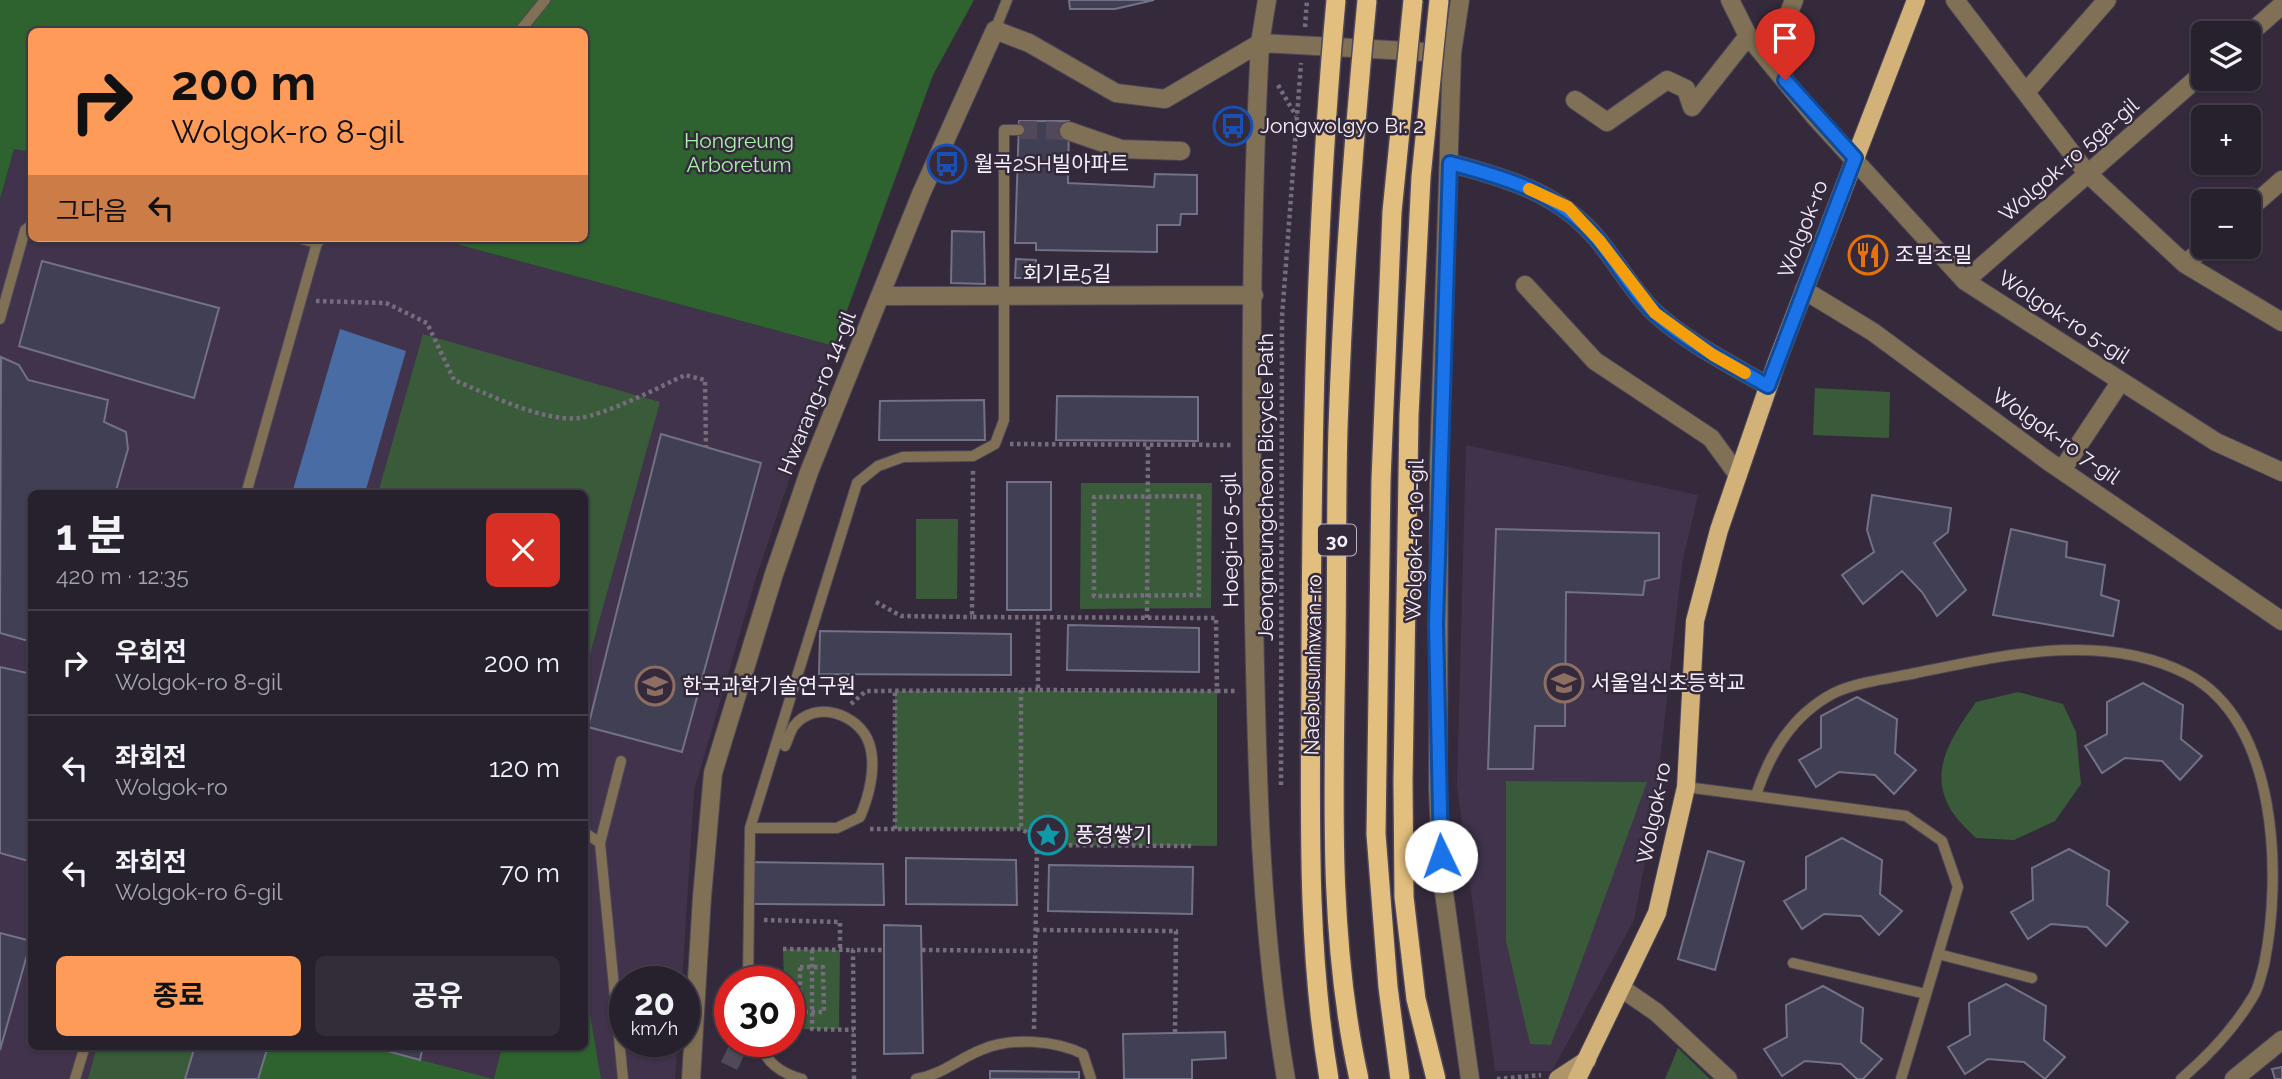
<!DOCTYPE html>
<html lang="ko">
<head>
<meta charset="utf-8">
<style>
	body { margin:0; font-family:Raleway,"Noto Sans KR",sans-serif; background:#332d39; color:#f1f3f6; height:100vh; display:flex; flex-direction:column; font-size:26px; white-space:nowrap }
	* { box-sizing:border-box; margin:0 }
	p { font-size:23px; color:#a4a3aa }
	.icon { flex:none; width:38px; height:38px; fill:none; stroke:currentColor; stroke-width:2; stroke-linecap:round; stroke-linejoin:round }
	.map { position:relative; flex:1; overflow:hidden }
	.sheet { position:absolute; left:28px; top:490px; width:560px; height:560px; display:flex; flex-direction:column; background:#27202d; border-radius:10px; box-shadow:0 2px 5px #0004,0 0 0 2px #433e49 }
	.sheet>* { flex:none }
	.top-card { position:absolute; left:28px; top:28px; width:560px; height:214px; border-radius:10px; box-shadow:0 2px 5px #0004,0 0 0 2px #433e49; background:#fe9b59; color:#111; overflow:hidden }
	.fabs { position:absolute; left:2191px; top:21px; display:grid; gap:14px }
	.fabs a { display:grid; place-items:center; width:70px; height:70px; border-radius:10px; background:#27202d; box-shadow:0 2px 5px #0004,0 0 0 2px #433e49; font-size:35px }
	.speed { position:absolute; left:609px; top:966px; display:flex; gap:14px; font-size:35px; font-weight:700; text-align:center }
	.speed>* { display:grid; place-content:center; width:91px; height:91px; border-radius:50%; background:#27202d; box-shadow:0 2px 5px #0004,0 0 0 2px #433e49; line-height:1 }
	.speed small { font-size:18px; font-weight:400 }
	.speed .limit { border:10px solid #d22; background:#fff; color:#111 }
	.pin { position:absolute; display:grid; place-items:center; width:60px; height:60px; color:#fff; margin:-72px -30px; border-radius:50% 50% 50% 0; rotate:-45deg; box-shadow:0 0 7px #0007 }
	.pin .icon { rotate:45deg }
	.me { position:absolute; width:77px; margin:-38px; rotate:357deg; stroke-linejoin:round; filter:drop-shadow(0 0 5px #0008) }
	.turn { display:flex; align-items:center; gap:24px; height:147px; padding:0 28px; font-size:32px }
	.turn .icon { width:91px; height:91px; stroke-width:2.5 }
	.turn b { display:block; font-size:49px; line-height:60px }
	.then { display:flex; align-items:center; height:66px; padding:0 28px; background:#0003; gap:14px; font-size:26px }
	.round { display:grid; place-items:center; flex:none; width:74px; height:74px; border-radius:10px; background:#332d39 }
	.head { display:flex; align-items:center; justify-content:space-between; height:119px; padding:0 28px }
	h1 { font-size:42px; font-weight:700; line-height:52px }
	.button { display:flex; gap:14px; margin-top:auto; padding:14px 28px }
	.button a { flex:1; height:80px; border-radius:10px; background:#fe9b59; color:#111; font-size:28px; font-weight:700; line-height:80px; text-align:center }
	.button a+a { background:#332d39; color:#f1f3f6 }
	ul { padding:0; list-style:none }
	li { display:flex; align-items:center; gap:21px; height:105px; padding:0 28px; border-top:2px solid #433e49 }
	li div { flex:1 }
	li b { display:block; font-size:26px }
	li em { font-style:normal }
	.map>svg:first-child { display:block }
	.built { fill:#40334b; fill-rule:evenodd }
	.green { fill:#395b3a }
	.forest { fill:#2e6330 }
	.water { fill:#496ca4 }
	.pier { fill:#342a3c }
	.building { fill:#413f53; stroke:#737187; stroke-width:2 }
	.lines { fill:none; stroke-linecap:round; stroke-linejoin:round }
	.minor-tunnel { stroke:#514859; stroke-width:18; stroke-dasharray:18 9; stroke-linecap:butt }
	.service-casing { stroke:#4f4657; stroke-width:12 }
	.minor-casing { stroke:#4f4657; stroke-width:20 }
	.tertiary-casing { stroke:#4f4657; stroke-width:20 }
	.secondary-casing { stroke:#4f4657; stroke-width:20 }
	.primary-casing { stroke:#4f4657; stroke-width:20 }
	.path { stroke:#756d7d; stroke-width:4.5; stroke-dasharray:3.5 3.5; stroke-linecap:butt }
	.service { stroke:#807156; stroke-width:10 }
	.minor { stroke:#807156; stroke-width:18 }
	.tertiary { stroke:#807156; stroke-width:18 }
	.secondary { stroke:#af956a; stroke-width:18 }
	.primary { stroke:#d2b278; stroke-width:18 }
	.trunk-bridge-casing { stroke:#4f4657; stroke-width:22; stroke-linecap:butt }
	.trunk-bridge { stroke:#e2be7f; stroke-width:19 }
	.route-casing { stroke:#114b97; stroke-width:18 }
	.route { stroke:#1a73e8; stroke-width:12 }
	.slow { stroke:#f59e0b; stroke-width:12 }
	.labels { text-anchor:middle; stroke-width:5; stroke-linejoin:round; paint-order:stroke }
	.shield { fill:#342a3c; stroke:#bcb5c3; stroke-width:2 }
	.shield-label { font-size:19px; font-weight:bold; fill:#f7f1fd }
	.poi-label { font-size:21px; fill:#f7f1fd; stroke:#342a3c; text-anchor:start }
	.park-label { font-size:21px; fill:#a7f4a7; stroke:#342a3c }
	.street-label { font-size:21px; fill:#f7f1fd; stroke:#342a3c }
</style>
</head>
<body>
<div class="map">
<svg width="2282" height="1079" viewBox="0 0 2282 1079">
	<rect width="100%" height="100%" fill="#342a3c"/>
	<path class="built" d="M14,149L31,152L32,238H434L834,346L755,581L694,791L682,982H625V1041H678L675,1079H0V199ZM32,494H584V1046H32Z
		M1466,445L1698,495L1682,564L1654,815L1634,920L1552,1071H1495L1457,786Z"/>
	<path class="green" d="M423,334L660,402L585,672L584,494L378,493Z
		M1815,388L1890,392L1889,438L1813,435Z
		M1081,483H1212L1211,608L1080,609Z
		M916,519H958L957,599H916Z
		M895,691H1217V846L1050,845L1020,829H895Z
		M2018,692L2063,704L2076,732L2081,784L2055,821L2014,840L1976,838C1968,830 1957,820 1951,810C1927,770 1953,735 1976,702Z
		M1506,781L1647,782L1551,1045L1530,1044L1506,941Z
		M783,949L840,950L839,1029H789V982H784Z
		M97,1047H268L258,1079H88Z
		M1678,1048L1710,1079H1665Z"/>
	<path class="forest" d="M0,0H974L933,75L834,346L434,238H584V32H32L31,152L14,149L0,199Z
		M585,986L601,1079H494L502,1047L584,1046Z
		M268,1046L371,1047L493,1079H258Z"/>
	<path class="water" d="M340,329L406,351L365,493H292Z"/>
	<path class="pier" d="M1372,0H1393L1365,387L1354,817L1389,1079H1369L1338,817L1344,384Z"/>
	<path class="building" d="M1069,0H1154L1115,9H1070Z
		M1019,121H1069L1068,183L1154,187L1155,174L1197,175V214H1181L1180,225H1157V252L1036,250V243H1015Z
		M952,231L984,232L985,284L951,283Z
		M1016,259L1036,260V278H1015Z
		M42,261L219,308L194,398L19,346Z
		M1,357L19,365L28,380L108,400L104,422L126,432L128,449L115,494H32V642L0,633Z
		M1057,396L1198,397V441L1056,440Z
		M984,400L985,440H879L880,401Z
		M661,434L761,463L682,752L588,727Z
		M1007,482H1051V610H1007Z
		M1872,495L1951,508L1948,532L1934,543L1966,590L1937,616L1922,592L1902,571L1863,604L1842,575L1874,552L1867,530Z
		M1496,529L1659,533V578L1645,581L1643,595L1566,592L1565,726H1535L1533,769H1488Z
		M2011,529L2067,542L2066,557L2105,565L2101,595L2119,601L2113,636L1993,615Z
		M1068,625L1199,628V672L1067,670Z
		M820,631L1011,634V675L819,674Z
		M0,667L32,674V862L0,853Z
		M2143,683L2183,705L2181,739L2202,756L2180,780L2162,761L2125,758L2102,773L2085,746L2107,734V702Z
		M1857,697L1897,719L1895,753L1916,770L1894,794L1875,775L1839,772L1816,787L1799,760L1821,748V716Z
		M1842,838L1882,860L1880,894L1902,911L1879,935L1861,916L1824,914L1802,929L1784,901L1806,889V857Z
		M2069,849L2109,871L2107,905L2128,922L2106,946L2087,927L2051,924L2028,939L2011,912L2033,900L2032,868Z
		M1708,851L1744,862L1715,970L1678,959Z
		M906,858L1016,860L1017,905L906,904Z
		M753,862L883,864L884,905L754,904Z
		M1049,865L1193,867L1192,914L1048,911Z
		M884,925L921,926L923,1053L884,1054Z
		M0,933L31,941L0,1050Z
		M2006,984L2046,1006L2044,1040L2065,1057L2045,1079L2024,1062L1988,1059L1965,1074L1948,1047L1970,1035L1969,1003Z
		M1823,986L1863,1008L1861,1042L1882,1059L1863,1079H1857L1841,1064L1805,1061L1782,1076L1764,1049L1787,1037L1786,1005Z
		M1225,1032L1226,1058L1192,1060V1079H1124L1123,1034Z
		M195,1046H268L258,1079H185Z
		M369,1046H423L420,1060Z
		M2282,1067V1079H2275L2272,1069Z
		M990,1071L1079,1072V1079H990Z"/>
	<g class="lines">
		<path class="minor-tunnel" d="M1019,130L1069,131
			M729,1066L741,1041"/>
		<defs>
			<path id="service" d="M995,30L1007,0
				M519,32L545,0
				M297,238L317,243
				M0,319L25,230L32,224
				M246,494L317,243L323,238
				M621,761L600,843L623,1079
				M1686,787L1906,816L1942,841L1958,887L1901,1079
				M1756,795C1770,753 1792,715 1834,693C1857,682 1891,678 1916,673C2003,655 2104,631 2187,674C2279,721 2282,878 2264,965C2261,975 2259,987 2254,995C2236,1026 2208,1056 2181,1079
				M750,828H837L860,817C869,796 877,766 869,743C859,714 815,699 794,726C790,731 788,740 785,746
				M584,832L600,843
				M1938,954L2032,978
				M1793,963L1926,994
				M748,982L750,828L857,483L878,466L903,457L973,456L995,444L1004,420V130H1019
				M758,1041C767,1063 780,1073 802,1079
				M75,1079L85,1046
				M916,1079C942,1075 958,1059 981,1050C1010,1037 1055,1040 1083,1054L1091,1079"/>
			<path id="minor" d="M1460,0L1452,53L1439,464L1438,788L1442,878L1470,1079
				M1730,0L1748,36L1815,117L1965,281L2216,442L2282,472
				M1955,0L2087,173L2185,264L2282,322
				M2249,34L2282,5
				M1260,43C1250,234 1250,428 1254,620C1257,773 1260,927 1286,1079
				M1260,43L1445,53
				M1770,62L1794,0
				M2026,92L2107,0
				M1575,100L1607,122L1667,80L1686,89L1692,107L1748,36
				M1069,131L1121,149L1181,151
				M1450,163C1507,178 1560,193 1599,241C1618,264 1633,292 1655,313C1688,343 1730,364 1768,386
				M2249,209L2282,180
				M2185,264L2205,247
				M1965,281L2203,73
				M1525,285L1595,361L1711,438L1738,475
				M1804,290L1873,332L2048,461L2282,621
				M880,296L1254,295
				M2062,470L2121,381
				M1621,988L1656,1012L1728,1079
				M691,1079L702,897L713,773L774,574L809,472L921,194L995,30L1029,43L1116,93L1165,99L1260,43
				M2234,1079L2282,1040"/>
			<path id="tertiary" d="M1260,43L1267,0"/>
			<path id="secondary" d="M1558,1079L1587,1060"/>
			<path id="primary" d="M1577,1079L1657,913L1686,787L1695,621L1719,530L1776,364L1916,0"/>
		</defs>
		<use href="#service" class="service-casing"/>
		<use href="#minor" class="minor-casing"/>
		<use href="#tertiary" class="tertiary-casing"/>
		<use href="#secondary" class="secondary-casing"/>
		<use href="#primary" class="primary-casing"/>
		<path class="path" d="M1305,27L1307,0
			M1278,85L1296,116
			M316,301L386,303L427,323L454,380C488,394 542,422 579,418C605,415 660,387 685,375L705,380L706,447
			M1010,444L1232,445
			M973,471L972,617L1216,618L1217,691L1038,690V618
			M1199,496V595L1094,596V497Z
			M876,602L901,616L972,617
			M1147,618L1148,445
			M1021,690V829
			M1217,691H1237
			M851,704L866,691L1038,690
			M1281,785L1282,317L1301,63
			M870,829H1021L1050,845L1191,846
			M895,829V691
			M764,920L840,922V950
			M1036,930L1176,931L1175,1033
			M783,949L853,950
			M812,950V1029L854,1030
			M922,950L1036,951
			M800,967H823L824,1012H800Z
			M1034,1029L1037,838
			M854,1079L853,950H884
			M1497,1079L1541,1075"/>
		<use href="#service" class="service"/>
		<use href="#minor" class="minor"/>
		<use href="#tertiary" class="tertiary"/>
		<use href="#secondary" class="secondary"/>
		<use href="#primary" class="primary"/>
		<defs>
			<path id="trunk-bridge" d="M1329,1079C1305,938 1311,793 1311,651C1312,433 1316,217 1336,0
				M1359,1079C1327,936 1334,786 1336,640C1337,570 1336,499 1338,428C1343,285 1353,143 1367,0
				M1400,1079L1388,987L1376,834L1381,480L1392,212L1413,0
				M1436,1079L1416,999L1404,897L1403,781L1409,415L1421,177L1439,0"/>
		</defs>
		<use href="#trunk-bridge" class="trunk-bridge-casing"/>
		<use href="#trunk-bridge" class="trunk-bridge"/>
	</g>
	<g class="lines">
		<defs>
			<path id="route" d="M1441,856L1436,624L1450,163C1507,178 1560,193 1599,241C1618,264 1633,292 1655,313C1688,343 1730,364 1768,386L1855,158L1785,80"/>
		</defs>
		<use href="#route" class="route-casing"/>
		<use href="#route" class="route"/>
		<path class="slow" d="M1529,189L1568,207L1599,240L1655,313L1713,355L1745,373"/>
	</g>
	<defs>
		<symbol id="bus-ring" viewBox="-11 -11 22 22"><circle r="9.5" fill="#342a3c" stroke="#1a4fb4" stroke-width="1.5"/><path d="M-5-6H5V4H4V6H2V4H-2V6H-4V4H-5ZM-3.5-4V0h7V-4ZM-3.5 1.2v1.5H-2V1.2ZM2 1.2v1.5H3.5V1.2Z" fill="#1a4fb4"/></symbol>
		<symbol id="restaurant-ring" viewBox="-11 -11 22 22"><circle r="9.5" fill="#342a3c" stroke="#e8710a" stroke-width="1.5"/><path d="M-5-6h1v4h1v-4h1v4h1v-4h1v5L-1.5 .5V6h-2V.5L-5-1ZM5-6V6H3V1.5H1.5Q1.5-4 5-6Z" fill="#e8710a"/></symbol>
		<symbol id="school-ring" viewBox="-11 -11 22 22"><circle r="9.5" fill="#342a3c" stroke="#8d6e63" stroke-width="1.5"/><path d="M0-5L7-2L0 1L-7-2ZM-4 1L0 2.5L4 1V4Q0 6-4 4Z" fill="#8d6e63"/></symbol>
		<symbol id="university-ring" viewBox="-11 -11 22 22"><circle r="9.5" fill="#342a3c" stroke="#8d6e63" stroke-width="1.5"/><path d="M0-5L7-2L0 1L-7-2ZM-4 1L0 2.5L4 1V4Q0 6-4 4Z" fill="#8d6e63"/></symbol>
		<symbol id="sight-ring" viewBox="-11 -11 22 22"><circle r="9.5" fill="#342a3c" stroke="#0f9aa8" stroke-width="1.5"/><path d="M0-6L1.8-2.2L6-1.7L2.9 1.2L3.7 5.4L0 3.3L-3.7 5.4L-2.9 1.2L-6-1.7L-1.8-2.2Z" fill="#0f9aa8"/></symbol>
	</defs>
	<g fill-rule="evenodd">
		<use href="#bus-ring" x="1211" y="104" width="44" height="44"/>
		<use href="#bus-ring" x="925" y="142" width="44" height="44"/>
		<use href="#restaurant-ring" x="1846" y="233" width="44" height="44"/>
		<use href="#school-ring" x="1542" y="661" width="44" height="44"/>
		<use href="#university-ring" x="633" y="664" width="44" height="44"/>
		<use href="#sight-ring" x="1026" y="813" width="44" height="44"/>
	</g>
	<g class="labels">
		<rect class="shield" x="1318" y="524.5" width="38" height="31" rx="5"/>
		<g class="shield-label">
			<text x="1337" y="547">30</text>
		</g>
		<g class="poi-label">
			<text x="1260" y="133">Jongwolgyo Br. 2</text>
			<text x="974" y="171">월곡2SH빌아파트</text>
			<text x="1895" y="262">조밀조밀</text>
			<text x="1591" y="690">서울일신초등학교</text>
			<text x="682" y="693">한국과학기술연구원</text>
			<text x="1075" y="842">풍경쌓기</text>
		</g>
		<g class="park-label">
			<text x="739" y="148">Hongreung<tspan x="739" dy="24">Arboretum</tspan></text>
		</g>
		<g class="street-label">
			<text transform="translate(2069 160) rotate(-41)" y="7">Wolgok-ro 5ga-gil</text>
			<text transform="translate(1803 229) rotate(-69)" y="7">Wolgok-ro</text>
			<text x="1067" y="281">회기로5길</text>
			<text transform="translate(2064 317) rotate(33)" y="7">Wolgok-ro 5-gil</text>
			<text transform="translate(817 393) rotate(-68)" y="7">Hwarang-ro 14-gil</text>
			<text transform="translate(2056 436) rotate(35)" y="7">Wolgok-ro 7-gil</text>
			<text transform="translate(1266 487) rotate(-90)" y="7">Jeongneungcheon Bicycle Path</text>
			<text transform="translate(1230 540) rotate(-91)" y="7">Hoegi-ro 5-gil</text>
			<text transform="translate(1415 540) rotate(-89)" y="7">Wolgok-ro 10-gil</text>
			<text transform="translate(1313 665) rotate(-89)" y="7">Naebusunhwan-ro</text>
			<text transform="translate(1654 813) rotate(-79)" y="7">Wolgok-ro</text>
		</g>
	</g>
</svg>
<div class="fabs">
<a><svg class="icon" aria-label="layers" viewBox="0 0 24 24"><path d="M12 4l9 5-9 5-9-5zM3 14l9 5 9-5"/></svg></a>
<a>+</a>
<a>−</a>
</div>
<div class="speed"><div>20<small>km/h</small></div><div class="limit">30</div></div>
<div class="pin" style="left:1785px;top:80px;background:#d93025"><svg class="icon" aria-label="arrive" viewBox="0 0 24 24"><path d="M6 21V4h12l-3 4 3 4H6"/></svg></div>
<svg class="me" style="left:1441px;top:856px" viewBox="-20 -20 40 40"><circle r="19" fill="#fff"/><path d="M0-13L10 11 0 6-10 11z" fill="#1a73e8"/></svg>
<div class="top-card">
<div class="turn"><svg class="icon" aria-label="right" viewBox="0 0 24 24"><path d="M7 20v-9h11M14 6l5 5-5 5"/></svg><div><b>200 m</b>Wolgok-ro 8-gil</div></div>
<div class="then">그다음<svg class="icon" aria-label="left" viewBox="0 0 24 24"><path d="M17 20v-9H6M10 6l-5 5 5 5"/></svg></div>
</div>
<section class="sheet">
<div class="head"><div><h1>1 분</h1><p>420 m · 12:35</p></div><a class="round" style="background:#d93025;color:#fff"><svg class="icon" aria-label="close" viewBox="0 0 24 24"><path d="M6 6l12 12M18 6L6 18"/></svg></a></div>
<ul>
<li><svg class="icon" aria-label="right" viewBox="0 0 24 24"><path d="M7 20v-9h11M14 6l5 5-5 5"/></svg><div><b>우회전</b><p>Wolgok-ro 8-gil</p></div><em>200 m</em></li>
<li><svg class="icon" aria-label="left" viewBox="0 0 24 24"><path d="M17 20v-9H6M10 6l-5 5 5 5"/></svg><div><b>좌회전</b><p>Wolgok-ro</p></div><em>120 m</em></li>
<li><svg class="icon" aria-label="left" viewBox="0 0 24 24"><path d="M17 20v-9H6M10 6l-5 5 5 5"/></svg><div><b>좌회전</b><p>Wolgok-ro 6-gil</p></div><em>70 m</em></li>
</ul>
<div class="button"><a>종료</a><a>공유</a></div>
</section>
</div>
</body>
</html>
